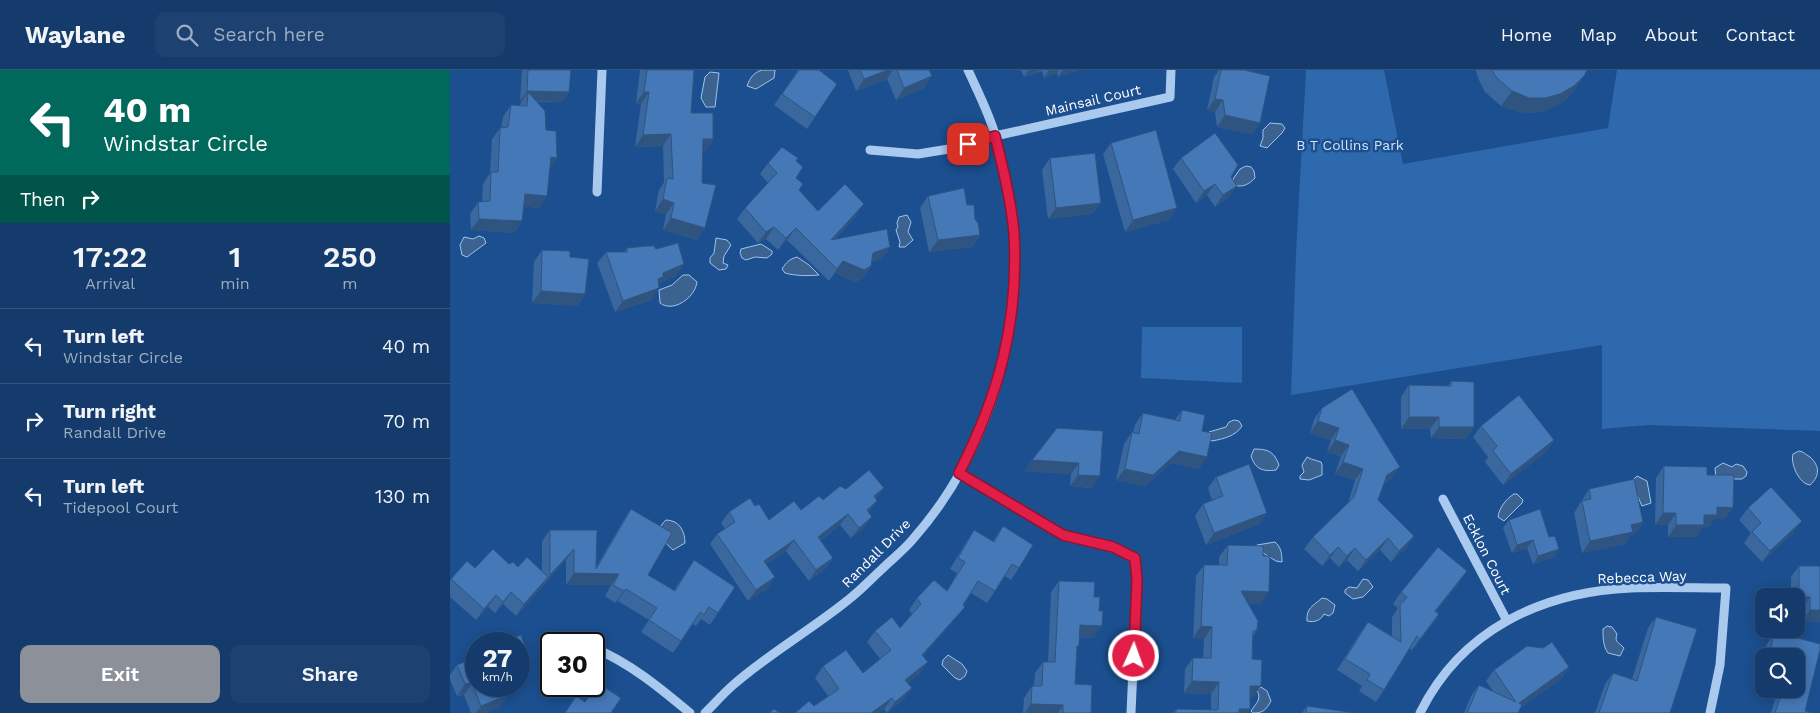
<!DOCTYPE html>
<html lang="en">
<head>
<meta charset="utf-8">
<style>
	body { margin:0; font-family:"Work Sans",sans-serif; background:#1d4271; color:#f1f3f6; height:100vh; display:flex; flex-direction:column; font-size:19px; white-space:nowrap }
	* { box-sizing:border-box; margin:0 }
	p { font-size:16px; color:#9dadc1 }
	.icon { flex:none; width:28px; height:28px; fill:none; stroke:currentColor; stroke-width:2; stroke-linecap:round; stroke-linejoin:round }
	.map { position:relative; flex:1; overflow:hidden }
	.details { display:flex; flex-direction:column; background:#143b6b; width:450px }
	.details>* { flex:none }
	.banner { background:#00695c; color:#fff; overflow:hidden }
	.buttons { position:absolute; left:1305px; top:518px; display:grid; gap:10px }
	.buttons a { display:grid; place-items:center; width:50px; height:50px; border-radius:10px; background:#143b6b; box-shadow:0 2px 12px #0003,0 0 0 1px #33557e; font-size:25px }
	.speed { position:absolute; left:15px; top:562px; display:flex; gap:10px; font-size:25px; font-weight:700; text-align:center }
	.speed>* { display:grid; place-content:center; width:65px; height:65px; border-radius:50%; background:#143b6b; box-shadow:0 2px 12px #0003,0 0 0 1px #33557e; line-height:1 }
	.speed small { font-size:12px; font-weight:400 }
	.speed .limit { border:2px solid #111; border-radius:8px; background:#fff; color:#111 }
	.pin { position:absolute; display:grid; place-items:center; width:42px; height:42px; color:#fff; margin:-21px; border-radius:10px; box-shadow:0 2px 8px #0006 }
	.me { position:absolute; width:55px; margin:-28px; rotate:2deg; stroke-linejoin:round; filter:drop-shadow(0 0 4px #0008) }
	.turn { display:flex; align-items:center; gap:18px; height:105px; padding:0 20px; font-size:22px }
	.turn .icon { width:65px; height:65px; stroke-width:2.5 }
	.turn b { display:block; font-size:35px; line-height:42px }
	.then { display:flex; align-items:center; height:48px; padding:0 20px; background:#0003; gap:10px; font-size:19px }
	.eta { display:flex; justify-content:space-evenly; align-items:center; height:85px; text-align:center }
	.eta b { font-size:30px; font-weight:600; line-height:35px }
	.primary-button { display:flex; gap:10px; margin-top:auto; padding:10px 20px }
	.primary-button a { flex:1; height:58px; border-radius:10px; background:#8c9099; color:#fff; font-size:20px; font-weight:600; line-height:58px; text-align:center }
	.primary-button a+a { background:#1d4271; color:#f1f3f6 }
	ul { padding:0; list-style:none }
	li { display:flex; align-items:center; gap:15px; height:75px; padding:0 20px; border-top:1px solid #33557e }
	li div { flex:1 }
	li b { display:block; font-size:19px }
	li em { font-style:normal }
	header { display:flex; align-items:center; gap:30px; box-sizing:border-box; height:70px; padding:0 25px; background:#143b6b; border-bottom:1px solid #33557e }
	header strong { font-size:24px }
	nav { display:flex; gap:28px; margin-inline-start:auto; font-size:18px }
	.search { width:350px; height:45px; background:#1d4271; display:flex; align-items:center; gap:12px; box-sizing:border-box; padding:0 18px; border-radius:10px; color:#9dadc1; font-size:19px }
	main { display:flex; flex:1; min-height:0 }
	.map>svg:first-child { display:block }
	.green { fill:#2e69ad }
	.water { fill:#3c6290; stroke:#9cc4f0 }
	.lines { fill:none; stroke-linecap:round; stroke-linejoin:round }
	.minor { stroke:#a9c9ee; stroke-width:9 }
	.wall { fill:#3a679d }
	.shaded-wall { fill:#305480 }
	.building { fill:#4478b7; stroke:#305480 }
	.route-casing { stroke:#92132f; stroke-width:12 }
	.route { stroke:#e11d48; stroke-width:9 }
	.labels { text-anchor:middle; stroke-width:5; stroke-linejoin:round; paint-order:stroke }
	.street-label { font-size:14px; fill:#fff; stroke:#1b4f8f }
	.park-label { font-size:14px; fill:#cfe3fa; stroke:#1b4f8f }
</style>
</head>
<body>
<header>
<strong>Waylane</strong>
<div class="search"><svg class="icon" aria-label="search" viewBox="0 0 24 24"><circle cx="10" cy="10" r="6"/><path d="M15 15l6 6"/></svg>Search here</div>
<nav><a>Home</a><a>Map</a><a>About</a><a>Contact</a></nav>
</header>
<main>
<section class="details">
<div class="banner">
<div class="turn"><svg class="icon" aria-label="left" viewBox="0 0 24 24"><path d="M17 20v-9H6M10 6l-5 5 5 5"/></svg><div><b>40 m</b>Windstar Circle</div></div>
<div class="then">Then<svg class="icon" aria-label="right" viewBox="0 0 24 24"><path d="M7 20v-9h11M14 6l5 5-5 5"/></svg></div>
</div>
<div class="eta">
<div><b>17:22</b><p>Arrival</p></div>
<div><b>1</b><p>min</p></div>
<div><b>250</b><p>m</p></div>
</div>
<ul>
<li><svg class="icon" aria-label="left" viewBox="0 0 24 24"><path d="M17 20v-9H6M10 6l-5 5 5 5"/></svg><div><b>Turn left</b><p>Windstar Circle</p></div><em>40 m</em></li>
<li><svg class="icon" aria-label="right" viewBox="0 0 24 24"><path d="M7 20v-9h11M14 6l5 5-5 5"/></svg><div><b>Turn right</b><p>Randall Drive</p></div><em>70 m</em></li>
<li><svg class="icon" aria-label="left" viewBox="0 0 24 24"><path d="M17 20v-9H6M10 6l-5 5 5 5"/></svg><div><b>Turn left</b><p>Tidepool Court</p></div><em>130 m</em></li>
</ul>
<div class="primary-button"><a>Exit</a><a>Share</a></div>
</section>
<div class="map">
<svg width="1370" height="643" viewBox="0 0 1370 643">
	<rect width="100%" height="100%" fill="#1b4f8f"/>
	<path class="green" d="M856,0H934L953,94L1158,58L1167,0H1370V361L1198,355L1152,359V275L841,325L846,184Z
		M692,257H792V313L691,308Z"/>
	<path class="water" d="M312,0H325L324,8L306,19L297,16C300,8 303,3 312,0Z
		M260,2L269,3L265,37H256L251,28L255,7Z
		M820,53L832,54L835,58L832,63L817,78L810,76L813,68V60Z
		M796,96L801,97L804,101L805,108C799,114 793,118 784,115L783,109L790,99Z
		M457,145L461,152L458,162L463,170L455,177H449L450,172L446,160L448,157L447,153L449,147Z
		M29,166L34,168L36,173L17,187L12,185L10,175L14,167L23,169Z
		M266,168L277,170L281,175L274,186L273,193L278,195L276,199L269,200L260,193V188L264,183Z
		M311,174L322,181V184L317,188L305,187L296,190L292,188L290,183L291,179Z
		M347,187L359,195L369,205C357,206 346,206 335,203L332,199C336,193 339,189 347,187Z
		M233,205H239L247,212C245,228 223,243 210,233L209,220L222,215Z
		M784,350L789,351L792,356C786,366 773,369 762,371L758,367L759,362L776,357L779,352Z
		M804,379C819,379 824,382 829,395L826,400C813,402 805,399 801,386Z
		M1349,381C1354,382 1355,384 1360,387C1370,396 1370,406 1360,415C1349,414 1340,393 1343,384Z
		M857,387L861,389L871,392L872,395V405L859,410L850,409V406L854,402L852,395Z
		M1273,393L1282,397L1286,394L1293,396L1297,402L1296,406L1292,409H1266L1265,398Z
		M1187,406L1197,411L1201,433L1192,436L1188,427L1183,424L1182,411Z
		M1064,424H1067L1073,430L1072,433L1054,451L1048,447C1049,438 1056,429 1064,424Z
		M216,450C229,450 235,461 235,473L223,480C213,471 203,461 216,450Z
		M825,472C831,477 832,484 832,492L826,491L805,478L807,475Z
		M913,509L918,510L923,517L913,527L903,529L895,523V520L899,517L907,518Z
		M872,528L877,529L885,535L883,543L879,546L874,544C871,550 865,553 857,551C856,538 863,536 872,528Z
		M1157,556L1162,557L1167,564C1164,573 1169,572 1174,578L1170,586L1158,583C1153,576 1153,568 1153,559Z
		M498,585L512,594L517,601L515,606L510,610L505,608L492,595L493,590Z
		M811,617L817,621L821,631C816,640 813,643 803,643L801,641C806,633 812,630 807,620Z"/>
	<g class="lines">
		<path class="minor" d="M420,80L468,84L499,79L545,66L720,27L721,0
			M147,122L152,0
			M509,403L613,465L663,477L685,489L687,510L681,643
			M993,429L1057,551
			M119,567L134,574
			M144,578C180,593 210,618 240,643
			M255,643C264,634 273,624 282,616C318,584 361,560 398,530C410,521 421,509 432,499C442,489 454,480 463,469C526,398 561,301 565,206C566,160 558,113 546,68C540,45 528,22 518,0
			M970,643C1011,560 1091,522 1181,518C1213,517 1245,518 1276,518L1270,595L1260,643"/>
	</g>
	<path class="wall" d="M72,0H121L119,22L112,32H86L107,88L100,97L89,138L73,136L72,151L64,163L21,160L20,144L28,132H32L33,114L40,103L42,69L50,58H51L53,47L61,35L70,36V34L72,31H70Z
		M190,0H244L241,43L263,69L255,81L253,80L247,170L213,160L216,144L205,141L209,120L214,112L213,76L185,77L191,34L186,33Z
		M348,0L365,47L357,59L324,35Z
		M398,0H479L474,18L446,30L437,9L406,21Z
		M571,0H628L608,7L607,3L594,8L592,1L574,7Z
		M769,0H794L810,53L802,64L767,57L765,42L757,40L764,7Z
		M1026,0H1137L1134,6L1124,21L1114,31L1100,39L1085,43L1069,42L1051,36L1035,22L1028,8Z
		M661,73L719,150L675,162L653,84Z
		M600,88L651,133L642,144L598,149L592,100Z
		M731,88L781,107L779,127L765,137L757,125L746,133L723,99Z
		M346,91V108L349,120L368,141L406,146L385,169L440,177L432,188L422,192L421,196L413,208L406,212L385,203L379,211L337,170L328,180L316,169L308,173L287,149L295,138L318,113L310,104L318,93Z
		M478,126L517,135L525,149L530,165L522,177L479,182L470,138Z
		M177,178L206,179L226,206L209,213L201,230L165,242L147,193L156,182H174Z
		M92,180L120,187L135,224L127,236L82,233L84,192Z
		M1001,311L1016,369L981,368L980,359H951V327L959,315L998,316Z
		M872,338L942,408L934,414L928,430L964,466L956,478L941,492L930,480L908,501L897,490L889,497L880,488L872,496L854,479L863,467L898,433L905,410L885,404L891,386L877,382L881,370L860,363L864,349Z
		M732,340L752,361L749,399L721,393L695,416L666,410L674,374L682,362L683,363L685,355L693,343L725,350Z
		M1031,356L1104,370L1096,382L1053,415L1035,392L1038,387L1023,367Z
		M653,361L642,418L620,416L621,404L574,401L582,390Z
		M1214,396L1257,405L1275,449H1264L1259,457H1253L1246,467H1218V455H1205L1206,408Z
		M766,407L817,443L809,454L756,475L745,446L753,434L762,430L758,418Z
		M396,419L426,429L419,442L415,457L401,468L390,455L370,471L383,488L375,499L359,511L336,481L317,494L318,518L298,531L260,474L267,464L275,459L271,453L279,442L305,436L319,450L351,440Z
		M1139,419L1193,452L1185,464L1181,465L1175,474L1132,483L1124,443Z
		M1298,438L1344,462L1312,492L1294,473L1301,463L1289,450Z
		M181,439L198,505L224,520L244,490L268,543L260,555L251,549L246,556L243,554L223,583L191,562L199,550L168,531L165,533L155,526L161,515H116V490L66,546L53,534L45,543L38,537L26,550L0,527V510L17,491L25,498L59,494L68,497L92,501V471L100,460L146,497L173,451Z
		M1059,450L1099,467L1109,479L1104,487L1083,494L1077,478L1062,483L1053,458Z
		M553,456L569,498L561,510L555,506L537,533L521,523L513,535L515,537L506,548L473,586L470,603L458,613L462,618L453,630L437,643L434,639L345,643L364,636L378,626L365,608L373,596L413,603L430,589L417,572L425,561L450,558L462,544L459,540L467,528L497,521L507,503L500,499L516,472L524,460L543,471Z
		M778,475L811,534L798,533L807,560L803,566L802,589L811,616L803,627H800V639L797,643H723L726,639L761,640V624L734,623L735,599L743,588H753L754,569L743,568L746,506L754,495H769V487Z
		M1349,496L1370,552H1352V539H1346V526H1341V507Z
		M609,511L644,527V568L629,567L627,579L625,614L641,643H573L574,628L582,616H584L585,603L593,592H598L601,522Z
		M1009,513L986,541L989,544L981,556L962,580L959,578L934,620L926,632L909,621L912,616L887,600L910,563L918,552L942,566V547L948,538L943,534L951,522Z
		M1206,547L1220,643H1145L1155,614L1163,603L1182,609L1198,558Z
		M1325,562L1370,574V580L1355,641L1362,643H1321L1327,622L1315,619H1346V586H1314V593H1312L1317,574Z
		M7,595L50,637L34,643H21L14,625L7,626L0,610V605Z
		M1119,597L1111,609L1071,637L1068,643H1014L1021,626L1029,615L1043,621L1036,611L1044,600Z
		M857,636L905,643H852Z"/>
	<path class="shaded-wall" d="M438,0H443L437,9L406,21L414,9Z
		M579,0H592L574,7Z
		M599,0H609L607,3L594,8Z
		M613,0H628L608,7Z
		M482,6L474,18L446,30L454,18Z
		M1134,6L1124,21L1114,31L1100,39L1085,43L1069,42L1051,36L1062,21Z
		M77,21L119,22L112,32L77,31L78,22L72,31H70Z
		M194,22H199L191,34L186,33Z
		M765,29L773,30L765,42L757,40Z
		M775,45L810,53L802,64L767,57Z
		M221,64L213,76L185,77L193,65Z
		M253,69H263L255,81L245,80Z
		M101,87L107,88L98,99Z
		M765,114L757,125L746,133L754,121Z
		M787,116L779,127L765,137L773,125Z
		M75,124L97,126L89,138L67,136Z
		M213,129L224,133L216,144L205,141Z
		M651,133L642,144L598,149L606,138Z
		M414,134L406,146L373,181L381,170Z
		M727,138L719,150L675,162L683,150Z
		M221,148L255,158L247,170L213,160Z
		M29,149L72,151L64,163L21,160Z
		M324,157L316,169L308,173L316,162Z
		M346,158L337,170L328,180L336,168Z
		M530,165L522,177L479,182L488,170Z
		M440,177L432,188L415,195L423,183Z
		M393,191L421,196L413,208L406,212L385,203L379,211Z
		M234,194L226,206L209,213L208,209L213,203Z
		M209,218L201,230L165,242L173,231Z
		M91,221L135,224L127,236L82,233Z
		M959,347H989L980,359H951Z
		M868,351L889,358L881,370L860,363Z
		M989,357H1024L1016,369L981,368Z
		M885,370L899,375L891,386L877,382Z
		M1104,370L1096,382L1053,415L1061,404Z
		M729,381L757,387L749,399L721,393L695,416L666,410L675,399Z
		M582,390L629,393L621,404L574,401Z
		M893,392L913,399L905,410L885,404Z
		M950,397L942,408L929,417L937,405Z
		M628,405L650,406L642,418L620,416Z
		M434,418L426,429L416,437L424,426Z
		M427,431L420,442L409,451L417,440Z
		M1267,437L1283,438L1275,449H1264L1259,457H1253L1246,467H1218L1226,455L1254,445Z
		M817,443L809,454L756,475L764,463Z
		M1213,443H1226L1218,455H1205Z
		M398,444L390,455L360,478L368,467Z
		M422,447L415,457L401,468L409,458Z
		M1352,451L1344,462L1312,492L1320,481Z
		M1193,452L1185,464L1181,465L1175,474L1132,483L1140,471L1181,455Z
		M964,466L956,478L941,492L949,481Z
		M938,468L930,480L908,501L916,490Z
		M344,470L336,481L307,501L314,491Z
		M1083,470L1077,478L1062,483L1067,475Z
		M888,477L880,488L872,496L880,485Z
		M905,478L897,490L889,497L897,486Z
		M124,479L116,490L92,517L100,505Z
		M1109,479L1104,487L1083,494L1088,486Z
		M383,488L375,499L359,511L366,500Z
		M1017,501L1009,513L977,552L985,541Z
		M124,503L169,504L161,515H116Z
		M98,507L90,519L66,546L74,534Z
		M325,507L318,518L298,531L306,520Z
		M176,519L168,531L165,533L174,521Z
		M791,521L819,522L811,534L783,533Z
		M61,522L53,534L45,543L53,532Z
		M46,525L38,537L26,550L34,539Z
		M1349,527H1360L1352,539H1346V531Z
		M515,537L506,548L464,597L472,585Z
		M1360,540H1370V552H1352Z
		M989,544L981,556L962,580L970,569Z
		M630,555L652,556L644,568L622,566Z
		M751,556L762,557L754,569L743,568Z
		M1320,581L1328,583L1325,586H1317Z
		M478,592L470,603L447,622L455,610Z
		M81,593L73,604L69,606V598Z
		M1119,597L1111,609L1063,643L1069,633Z
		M742,611L769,612L761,624L734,623Z
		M22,613L14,625L7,626L15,614Z
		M800,616H811L803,627H792Z
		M462,618L453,630L437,643L445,632Z
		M1315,619H1329L1327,622Z
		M58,625L50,637L34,643H26L31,636Z
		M442,628L434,639L429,643H421Z
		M581,634L613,635L608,643H575Z
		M789,639H800L797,643H787Z"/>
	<path class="building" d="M78,0H121L119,22L77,21Z
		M197,0H244L241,43H263V69H253L252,113L266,115L255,158L221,148L224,133L213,129L217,108L223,109L221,64L193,65L199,22H194Z
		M349,0H369L387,14L365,47L332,24Z
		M410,0H438L414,9Z
		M447,0H479L482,6L454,18Z
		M771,0H794L820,6L810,53L775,45L773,30L765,29Z
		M1042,0H1137L1134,6L1124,16L1110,24L1095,28H1079L1062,21L1046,7Z
		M78,22L95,41L96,60L106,61L107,88L101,87L97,126L75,124L72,151L29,149L28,132L40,131L41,102H48L50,58L58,57L61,35L77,36Z
		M706,60L727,138L683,150L661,73Z
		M765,63L788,95L781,107L787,116L773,125L765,114L754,121L731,88Z
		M332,77L348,88L346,91L353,97L346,108L353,114L349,120L368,141L395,114L414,134L381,170L437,159L440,177L423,183L421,196L414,200L393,191L387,199L346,158L336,168L324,157L316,162L295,138L327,103L318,93Z
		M645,83L651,133L606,138L600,88Z
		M514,118L517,135H524L525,149L528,153L530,165L488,170L478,126Z
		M228,173L234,194L213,203V207L208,209L209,218L173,231L156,182H177V178L197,176H204L206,179Z
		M92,180L120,181V187L139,189L135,224L91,221Z
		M1001,311L1024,312V357H989V347H959V315L1001,316Z
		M902,319L950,397L937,405L928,430L964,466L949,481L938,468L916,490L905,478L897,486L888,477L880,485L863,467L904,427L913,399L893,392L899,375L885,370L889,358L868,351L872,338Z
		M1069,325L1104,370L1061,404L1043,381L1047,376L1031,356Z
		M732,340L755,345L752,361L762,363L757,387L729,381L703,405L675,399L682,362L689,364L693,343L730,351Z
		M607,358L653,361L650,406L628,405L629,393L582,390Z
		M799,394L817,443L764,463L753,434L773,426L766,407Z
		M1214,396L1257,397V405H1284L1283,438L1267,437V445H1254V455H1226V443H1213Z
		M419,400L434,418L424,426L427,431L417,440L422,447L409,458L398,444L368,467L383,488L366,500L344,470L314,491L325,507L306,520L267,464L285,452L279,442L300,428L305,436L309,434L319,450L344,431L351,440L369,426L373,430L390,416L396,419Z
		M1184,409L1193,452L1181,455L1183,462L1140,471L1132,431L1141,429L1139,419Z
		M1321,417L1352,451L1320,481L1302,462L1311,453L1298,438Z
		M181,439L222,463L198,505L225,521L244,490L285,517L268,543L259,537L254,545L250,542L231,571L199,550L207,538L176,519L174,521L163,515L169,504L124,503V479L100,505V460H147L146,499Z
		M1090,439L1099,467L1105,466L1109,479L1088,486L1083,470L1067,475L1059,450Z
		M553,456L583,475L569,498L562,494L545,521L528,511L513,535L515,537L472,585L478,592L455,610L462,618L445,632L442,628L421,643H345L359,631L364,636L389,619L373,596L396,580L413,603L441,580L425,561L442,547L450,558L471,534L467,528L484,510L497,521L515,492L508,488L524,460L544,472Z
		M778,475L813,476V486H820L819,522L791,521L808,551L807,560L803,561L802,589L812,590L811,616H800V639H789V643H726V639L768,640L769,612L742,611L743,588H761L762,557L751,556L754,495H777Z
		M988,477L1017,501L985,541L989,544L970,569L967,566L934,620L917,610L920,604L895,589L918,552L951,572L950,535L957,527L951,522Z
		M43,479L59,494L63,492L68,497L77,487L98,507L74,534L61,522L53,532L46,525L34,539L1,509L17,491L25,498Z
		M1349,496H1370V540H1360V527H1349Z
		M609,511L645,512L644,527H650L649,541H653L652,556L630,555L629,576H627L625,614L642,615L641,643H613V635L581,634L582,616H592L593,592H605Z
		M1206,547L1247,559L1220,643H1149L1163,603L1187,611Z
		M1325,562L1370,574V580L1355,641L1362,643H1325L1333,619H1346V586H1327L1328,583L1320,581Z
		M71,565L81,593L69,598V574H48Z
		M1102,572L1119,597L1069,633L1072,635L1068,643H1017L1029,615L1066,632L1044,600L1077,576L1093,578Z
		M24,588L26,590V616H50L58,625L31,636L22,613L15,614L7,595Z
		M148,613L171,628L161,643H115L126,626L135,632Z
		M857,636L905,643H856Z
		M324,639L330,643H319Z"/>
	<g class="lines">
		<defs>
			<path id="route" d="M518,74L545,66C553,98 561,130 564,163C569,252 549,325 509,403L613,465L663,477L685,488L687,510L684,586"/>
		</defs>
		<use href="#route" class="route-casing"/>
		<use href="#route" class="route"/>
	</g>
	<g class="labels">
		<g class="street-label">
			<text transform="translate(643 30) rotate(-13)" y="5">Mainsail Court</text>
			<text transform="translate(426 483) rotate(-45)" y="5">Randall Drive</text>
			<text transform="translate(1037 484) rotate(63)" y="5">Ecklon Court</text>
			<text transform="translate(1192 507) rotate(-2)" y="5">Rebecca Way</text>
		</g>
		<g class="park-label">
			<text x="900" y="80">B T Collins Park</text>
		</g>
	</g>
</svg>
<div class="buttons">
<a><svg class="icon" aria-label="sound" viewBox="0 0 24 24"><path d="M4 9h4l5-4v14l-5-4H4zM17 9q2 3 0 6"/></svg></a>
<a><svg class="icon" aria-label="search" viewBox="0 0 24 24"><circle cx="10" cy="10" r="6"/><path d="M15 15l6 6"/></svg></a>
</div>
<div class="speed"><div>27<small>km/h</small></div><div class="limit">30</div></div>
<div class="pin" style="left:518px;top:74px;background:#d93025"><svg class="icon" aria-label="arrive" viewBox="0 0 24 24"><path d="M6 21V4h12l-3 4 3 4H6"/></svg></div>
<svg class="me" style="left:684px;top:586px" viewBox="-20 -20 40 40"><circle r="17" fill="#e11d48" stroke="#fff" stroke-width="3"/><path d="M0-11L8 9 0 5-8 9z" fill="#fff"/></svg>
</div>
</main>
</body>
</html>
